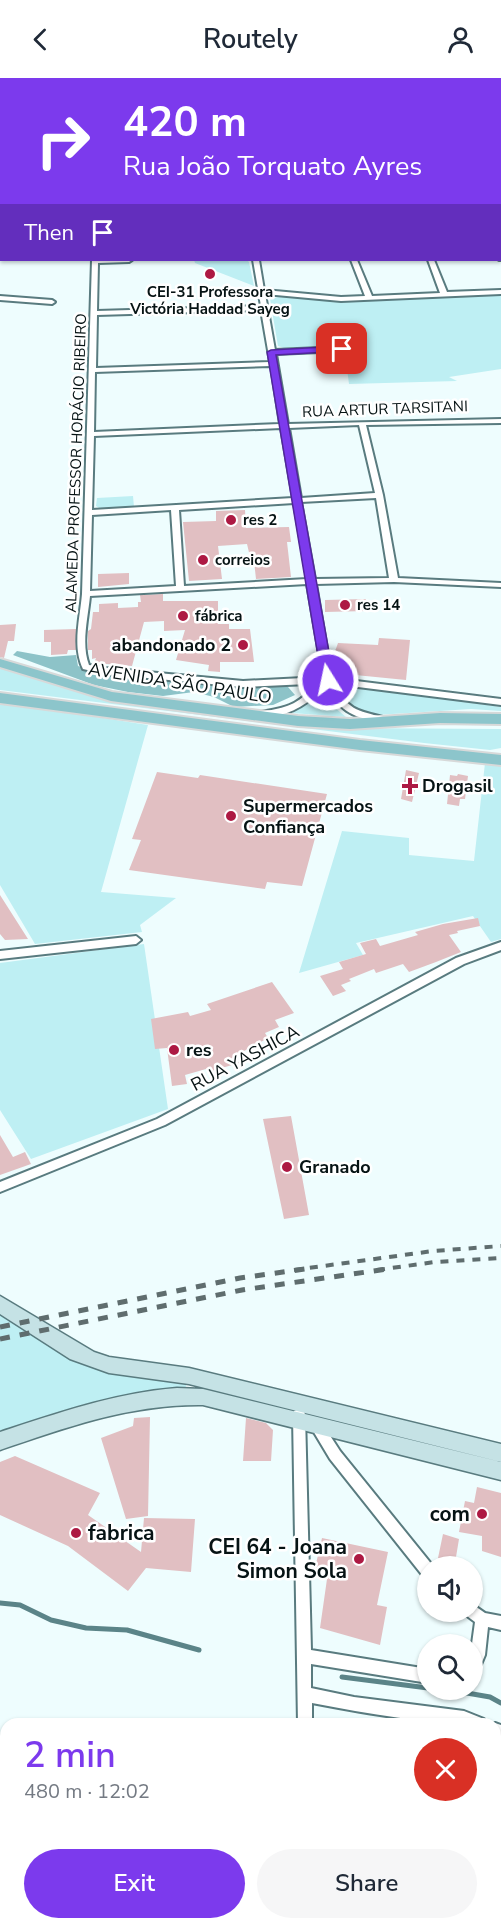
<!DOCTYPE html>
<html lang="en">
<head>
<meta charset="utf-8">
<style>
	body { margin:0; font-family:"Nunito Sans",sans-serif; background:#f6f6f7; color:#1f2937; height:100vh; display:flex; flex-direction:column; font-size:22px; white-space:nowrap }
	* { box-sizing:border-box; margin:0 }
	p { font-size:20px; color:#747a83 }
	.icon { flex:none; width:33px; height:33px; fill:none; stroke:currentColor; stroke-width:2; stroke-linecap:round; stroke-linejoin:round }
	.map { position:relative; flex:1; overflow:hidden }
	.side { position:absolute; left:0px; top:1640px; width:501px; height:212px; display:flex; flex-direction:column; background:#fff; border-radius:18px 18px 0 0; box-shadow:0 2px 4px #0004 }
	.side>* { flex:none }
	.guide { position:absolute; left:0px; top:0px; width:501px; height:183px; box-shadow:0 2px 4px #0004; background:#7c3aed; color:#fff; overflow:hidden }
	.controls { position:absolute; left:417px; top:1478px; display:grid; gap:12px }
	.controls a { display:grid; place-items:center; width:66px; height:66px; border-radius:50%; background:#fff; box-shadow:0 2px 4px #0004; font-size:30px }
	.pin { position:absolute; display:grid; place-items:center; width:51px; height:51px; color:#fff; margin:-26px; border-radius:12px; box-shadow:0 3px 9px #0006 }
	.me { position:absolute; width:66px; margin:-33px; rotate:350deg; stroke-linejoin:round; filter:drop-shadow(0 0 4px #0008) }
	.turn { display:flex; align-items:center; gap:21px; height:126px; padding:0 24px; font-size:27px }
	.turn .icon { width:78px; height:78px; stroke-width:2.5 }
	.turn b { display:block; font-size:42px; line-height:51px }
	.then { display:flex; align-items:center; height:57px; padding:0 24px; background:#0003; gap:12px; font-size:22px }
	.round { display:grid; place-items:center; flex:none; width:63px; height:63px; border-radius:32px; background:#f6f6f7 }
	.overview { display:flex; align-items:center; justify-content:space-between; height:102px; padding:0 24px }
	h1 { font-size:36px; font-weight:600; line-height:45px; color:#7c3aed }
	.cta { display:flex; gap:12px; margin-top:auto; padding:12px 24px }
	.cta a { flex:1; height:69px; border-radius:36px; background:#7c3aed; color:#fff; font-size:24px; font-weight:600; line-height:69px; text-align:center }
	.cta a+a { background:#f6f6f7; color:#1f2937 }
	header { display:flex; justify-content:space-between; align-items:center; height:78px; padding:0 24px; background:#fff; font-size:27px; font-weight:600 }
	.map>svg:first-child { display:block }
	.green { fill:#beeff3 }
	.forest { fill:#8dc3c8 }
	.lines { fill:none; stroke-linecap:round; stroke-linejoin:round }
	.stream-far1 { stroke:#5b8488; stroke-width:2 }
	.stream { stroke:#5b8488; stroke-width:5 }
	.building { fill:#e1bfc2 }
	.street-casing { stroke:#597b7f; stroke-width:4 }
	.secondary-casing { stroke:#597b7f; stroke-width:3 }
	.primary-casing { stroke:#d7d9d9; stroke-width:4 }
	.street { fill:#fff; fill-rule:evenodd }
	.secondary { fill:#c5e2e5; fill-rule:evenodd }
	.primary { fill:#8cc5cb; fill-rule:evenodd }
	.rail-far1 { stroke:#5f6d6e; stroke-width:4; stroke-dasharray:8 8; stroke-linecap:butt }
	.rail { stroke:#5f6d6e; stroke-width:5; stroke-dasharray:10 10; stroke-linecap:butt }
	.route { fill:#7c3aed; stroke:#51269a; stroke-width:1.5 }
	.poi-dot { fill:#ad1943; stroke:#fff; stroke-width:2 }
	.labels { text-anchor:middle; stroke-width:5; stroke-linejoin:round; paint-order:stroke }
	.far-poi-label { font-size:15px; font-weight:bold; fill:#061314; stroke:#fff; text-anchor:start }
	.far-street-label { font-size:15px; fill:#061314; stroke:#fff }
	.poi-label { font-size:18px; font-weight:bold; fill:#061314; stroke:#fff; text-anchor:start }
	.street-label { font-size:18px; fill:#061314; stroke:#fff }
	.near-poi-label { font-size:21px; font-weight:bold; fill:#061314; stroke:#fff; text-anchor:end }
</style>
</head>
<body>
<header><svg class="icon" aria-label="back" viewBox="0 0 24 24"><path d="M15 5l-7 7 7 7"/></svg>Routely<svg class="icon" aria-label="person" viewBox="0 0 24 24"><circle cx="12" cy="8" r="4"/><path d="M4 21q1-7 8-7t8 7"/></svg></header>
<div class="map">
<svg width="501" height="1850" viewBox="0 0 501 1850">
	<rect width="100%" height="100%" fill="#eefdfe"/>
	<path class="green" d="M194,182H247L249,184L254,208L195,185Z
		M501,216V291L449,299L457,303L349,306L344,268L287,271L278,268L270,221L283,218L352,222Z
		M133,418L134,429L101,431L96,428L97,420Z
		M0,589L23,594L98,620L260,642L337,650L501,651V670L490,672L424,665L0,612Z
		M324,605L333,628L346,639L292,635L314,619Z
		M357,608L501,629V633L471,631L376,637C359,634 349,631 339,618L340,612L345,609Z
		M0,624L148,647L101,814L176,820L140,847L142,854L35,866L0,807Z
		M485,685L501,686V861L491,864L473,838L356,865L363,877L299,895L342,753L409,760V777L474,783Z
		M144,866L168,1031L31,1081L0,1032V885Z
		M0,1232L79,1284L89,1288L187,1304L185,1311L138,1314L0,1355Z
		M3,1727L6,1728V1845H94L92,1850H0V1734Z"/>
	<path class="forest" d="M17,573L50,579L76,577L78,588L96,594L235,609L265,607L288,609L295,617L273,627L234,629L214,619L194,614L163,618L128,614L94,607L13,577Z"/>
	<g class="lines">
		<path class="stream-far1" d="M232,0L234,2"/>
		<path class="stream" d="M0,1525L20,1527L51,1542L86,1550L127,1552L199,1572
			M342,1599L428,1610
			M444,1611L490,1619L501,1625"/>
	</g>
	<path class="building" d="M245,432L246,450L289,449L291,464H287L291,499L256,501L254,483H251L247,466L218,468L222,501L189,503L183,444L216,443V433Z
		M129,495V506L98,509V496Z
		M163,516V523H218V546H229V551H250L254,584H220V594L208,593L209,587L176,582L185,552L164,553V543L144,544L132,588L94,585L96,580L92,581V572H88V553L91,551L93,534H99V526L118,525V530L138,529V524H141L140,517Z
		M366,521V533L325,534V522Z
		M16,546L14,563H8L4,580L0,579V547Z
		M76,551V572H68L67,576L51,577V564H44V552Z
		M379,560L410,562L406,602L335,595L333,579L338,565L378,567Z
		M406,692L419,695L412,724L401,721Z
		M157,694L198,700L200,697L327,716L302,808L267,804L265,811L129,792L141,762L132,761Z
		M458,696L468,698L465,721H460L459,728L447,726L450,697L457,698Z
		M0,817L28,861L5,862L0,856Z
		M478,840L480,848L457,853L458,855L449,857L461,874L436,884L409,894L403,886L376,895L374,891L349,901L351,903L341,907L346,913L333,918L320,898L343,891L339,884L366,876L360,865L376,861L380,868L418,857L415,854L443,846Z
		M272,904L294,935L275,942L279,949L265,955L268,960L235,978L239,985L208,994L206,991L185,997L187,1006L172,1008L167,970L155,971L151,941L188,934L190,938L211,932L207,926Z
		M291,1038L309,1137L284,1141L263,1041Z
		M0,1057L13,1079L25,1074L31,1086L0,1097Z
		M150,1339L148,1438L126,1441L101,1360L133,1348L134,1340Z
		M246,1340L266,1345L273,1352L271,1383H243Z
		M15,1378L100,1415L88,1437L141,1474L144,1440L195,1441L191,1494L146,1490L128,1513L68,1468L0,1437V1384Z
		M477,1409L501,1415V1479L482,1473V1458L459,1454L465,1423L474,1425Z
		M443,1456L459,1461L455,1485L438,1480Z
		M322,1460L388,1474L377,1527L387,1529L380,1567L320,1550L328,1494L315,1490Z"/>
	<g class="lines">
		<defs>
			<path id="street" d="M93,0H99V2H93Z
				M178,0H184V2H178Z
				M325,0H343L341,2H320Z
				M0,2H2V6H0Z
				M500,11H501V15H500Z
				M0,27H2V31H0Z
				M500,37H501V41H500Z
				M501,65V69L500,70V66Z
				M0,150H2V154H0Z
				M500,175H501V182H499Z
				M92,182H132L129,184L98,185L97,233L261,228L253,182H259L264,212L341,219L365,218L351,182H357L372,218L440,215L428,182H434L447,214L501,212V216L341,223L265,216L275,272L342,269L345,271L342,273L276,276L288,346L501,341V345L366,347L383,417L398,500L501,505V509L394,504L316,506L332,600L501,621V627L334,606C347,631 357,633 383,639L384,641L380,644C350,639 339,632 325,605H319L318,614C303,631 285,638 263,639L260,638V634C282,630 295,629 311,611V607L308,606L243,609L105,596L83,591C72,569 80,540 82,516ZM261,232L270,284L96,290L97,237ZM271,288L280,346L94,354L95,294ZM359,347L375,415L301,420L289,350ZM281,350L293,420L92,432L94,358ZM376,420L389,500L315,501L301,424ZM294,425L307,501L184,508L179,432ZM171,432L176,508L90,513L92,437ZM307,506L323,599L243,603L105,590L89,587C81,566 88,540 90,518Z
				M0,218L52,222L55,224L52,226L0,222Z
				M136,858L141,862L136,866L0,881V873Z
				M501,864V872L464,886L165,1047L0,1114V1104L157,1041L456,880Z
				M299,1331L304,1333L305,1337L311,1572L428,1591V1605L311,1586V1610L354,1619L464,1633L484,1641L486,1646C428,1646 369,1636 312,1625V1646H298L293,1337L294,1333Z
				M315,1340L320,1342L340,1373L433,1488H428V1500L423,1498L330,1381L309,1346L310,1342Z
				M472,1526L485,1535L501,1538V1552L488,1549L485,1577L477,1596L472,1598V1566L475,1544L467,1538L465,1533H472Z
				M495,1645L501,1647V1661L495,1659V1646H493Z
				M495,1836L501,1837V1850L490,1849L488,1845H495Z"/>
			<path id="secondary" d="M0,1218L94,1274L109,1279L189,1290L501,1366V1384L189,1306L109,1295L70,1281L0,1236Z
				M177,1310L203,1311L501,1384V1402L203,1327C131,1326 67,1349 0,1372V1354C58,1335 115,1315 177,1310Z"/>
			<path id="primary" d="M0,581L112,614L298,638L350,641L440,635L501,636V646L440,645L350,651L298,648L111,623L0,589Z
				M0,615L360,662L501,677V687L360,672L0,625Z"/>
		</defs>
		<use href="#street" class="street-casing"/>
		<use href="#secondary" class="secondary-casing"/>
		<use href="#primary" class="primary-casing"/>
		<use href="#street" class="street"/>
		<use href="#secondary" class="secondary"/>
		<use href="#primary" class="primary"/>
		<path class="rail-far1" d="M294,1192L433,1173L501,1168
			M377,1192L435,1184L501,1180"/>
		<path class="rail" d="M0,1249L240,1200L305,1191
			M0,1261L242,1212L387,1191"/>
	</g>
	<path class="route" d="M342,268L345,269V273L276,277L334,602L328,606L322,602L267,274L271,272Z"/>
	<g class="poi-dot">
		<circle cx="210" cy="196" r="6"/>
		<circle cx="231" cy="442" r="6"/>
		<circle cx="203" cy="482" r="6"/>
		<circle cx="345" cy="527" r="6"/>
		<circle cx="183" cy="538" r="6"/>
		<circle cx="243" cy="567" r="6"/>
		<path d="M407 699h6v6h6v6h-6v6h-6v-6h-6v-6h6z"/>
		<circle cx="231" cy="738" r="6"/>
		<circle cx="174" cy="972" r="6"/>
		<circle cx="287" cy="1089" r="6"/>
		<circle cx="482" cy="1436" r="6"/>
		<circle cx="76" cy="1455" r="6"/>
		<circle cx="359" cy="1481" r="6"/>
	</g>
	<g class="labels">
		<g class="far-poi-label">
			<text x="210" y="219" text-anchor="middle">CEI-31 Professora<tspan x="210" dy="17">Victória Haddad Sayeg</tspan></text>
			<text x="243" y="447">res 2</text>
			<text x="215" y="487">correios</text>
			<text x="357" y="532">res 14</text>
			<text x="195" y="543">fábrica</text>
		</g>
		<g class="far-street-label">
			<text transform="translate(385 331) rotate(-2)" y="5">RUA ARTUR TARSITANI</text>
			<text transform="translate(76 385) rotate(-88)" y="5">ALAMEDA PROFESSOR HORÁCIO RIBEIRO</text>
		</g>
		<g class="poi-label">
			<text x="231" y="573" text-anchor="end">abandonado 2</text>
			<text x="422" y="714">Drogasil</text>
			<text x="243" y="734">Supermercados<tspan x="243" dy="21">Confiança</tspan></text>
			<text x="186" y="978">res</text>
			<text x="299" y="1095">Granado</text>
		</g>
		<g class="street-label">
			<text transform="translate(180 605) rotate(9)" y="6">AVENIDA SÃO PAULO</text>
			<text transform="translate(245 980) rotate(-28)" y="6">RUA YASHICA</text>
		</g>
		<g class="near-poi-label">
			<text x="470" y="1443">com</text>
			<text x="88" y="1462" text-anchor="start">fabrica</text>
			<text x="347" y="1476">CEI 64 - Joana<tspan x="347" dy="24">Simon Sola</tspan></text>
		</g>
	</g>
</svg>
<div class="controls">
<a><svg class="icon" aria-label="sound" viewBox="0 0 24 24"><path d="M4 9h4l5-4v14l-5-4H4zM17 9q2 3 0 6"/></svg></a>
<a><svg class="icon" aria-label="search" viewBox="0 0 24 24"><circle cx="10" cy="10" r="6"/><path d="M15 15l6 6"/></svg></a>
</div>
<div class="pin" style="left:342px;top:271px;background:#d93025"><svg class="icon" aria-label="arrive" viewBox="0 0 24 24"><path d="M6 21V4h12l-3 4 3 4H6"/></svg></div>
<svg class="me" style="left:328px;top:602px" viewBox="-20 -20 40 40"><circle r="17" fill="#7c3aed" stroke="#fff" stroke-width="3"/><path d="M0-11L8 9 0 5-8 9z" fill="#fff"/></svg>
<div class="guide">
<div class="turn"><svg class="icon" aria-label="right" viewBox="0 0 24 24"><path d="M7 20v-9h11M14 6l5 5-5 5"/></svg><div><b>420 m</b>Rua João Torquato Ayres</div></div>
<div class="then">Then<svg class="icon" aria-label="arrive" viewBox="0 0 24 24"><path d="M6 21V4h12l-3 4 3 4H6"/></svg></div>
</div>
<section class="side">
<div class="overview"><div><h1>2 min</h1><p>480 m · 12:02</p></div><a class="round" style="background:#d93025;color:#fff"><svg class="icon" aria-label="close" viewBox="0 0 24 24"><path d="M6 6l12 12M18 6L6 18"/></svg></a></div>
<div class="cta"><a>Exit</a><a>Share</a></div>
</section>
</div>
</body>
</html>
